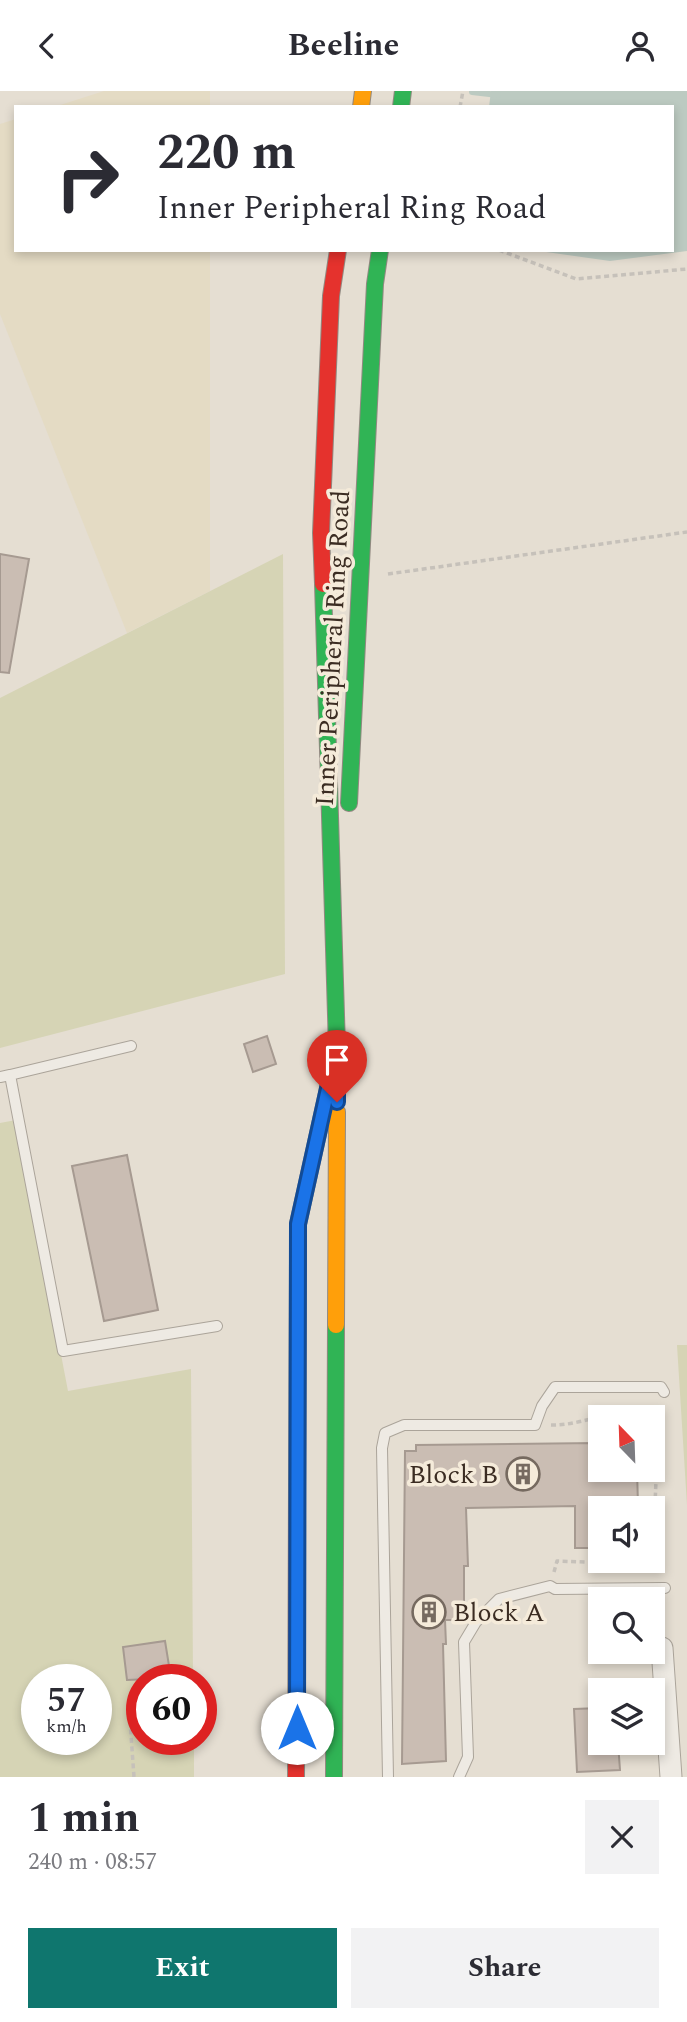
<!DOCTYPE html>
<html lang="en">
<head>
<meta charset="utf-8">
<style>
	body { margin:0; font-family:Spectral,serif; background:#f2f2f3; color:#2b2b33; height:100vh; display:flex; flex-direction:column; font-size:26px; white-space:nowrap }
	* { box-sizing:border-box; margin:0 }
	p { font-size:23px; color:#7c7c81 }
	.icon { flex:none; width:38px; height:38px; fill:none; stroke:currentColor; stroke-width:2; stroke-linecap:round; stroke-linejoin:round }
	.map { position:relative; height:1686px; overflow:hidden }
	.sheet { display:flex; flex-direction:column; background:#fff; flex:1 }
	.sheet>* { flex:none }
	.banner { position:absolute; left:14px; top:14px; width:660px; height:147px; border-radius:0px; box-shadow:0 4px 10px #0003; background:#fff; color:#2b2b33; overflow:hidden }
	.needle { width:46px; rotate:337deg }
	.buttons { position:absolute; left:588px; top:1314px; display:grid; gap:14px }
	.buttons a { display:grid; place-items:center; width:77px; height:77px; border-radius:0px; background:#fff; box-shadow:0 4px 10px #0003; font-size:35px }
	.speed { position:absolute; left:21px; top:1573px; display:flex; gap:14px; font-size:35px; font-weight:700; text-align:center }
	.speed>* { display:grid; place-content:center; width:91px; height:91px; border-radius:50%; background:#fff; box-shadow:0 4px 10px #0003; line-height:1 }
	.speed small { font-size:18px; font-weight:400 }
	.speed .limit { border:10px solid #d22; background:#fff; color:#111 }
	.pin { position:absolute; display:grid; place-items:center; width:60px; height:60px; color:#fff; margin:-72px -30px; border-radius:50% 50% 50% 0; rotate:-45deg; box-shadow:0 0 7px #0007 }
	.pin .icon { rotate:45deg }
	.me { position:absolute; width:77px; margin:-38px; rotate:0deg; stroke-linejoin:round; filter:drop-shadow(0 0 5px #0008) }
	.turn { display:flex; align-items:center; gap:24px; height:147px; padding:0 28px; font-size:32px }
	.turn .icon { width:91px; height:91px; stroke-width:2.5 }
	.turn b { display:block; font-size:49px; line-height:60px }
	.round { display:grid; place-items:center; flex:none; width:74px; height:74px; border-radius:0px; background:#f2f2f3 }
	.overview { display:flex; align-items:center; justify-content:space-between; height:119px; padding:0 28px }
	h1 { font-size:42px; font-weight:700; line-height:52px }
	.primary-button { display:flex; gap:14px; margin-top:auto; padding:14px 28px }
	.primary-button a { flex:1; height:80px; border-radius:0px; background:#0f766e; color:#fff; font-size:28px; font-weight:700; line-height:80px; text-align:center }
	.primary-button a+a { background:#f2f2f3; color:#2b2b33 }
	header { display:flex; justify-content:space-between; align-items:center; height:91px; padding:0 28px; background:#fff; font-size:32px; font-weight:700 }
	.map>svg:first-child { display:block }
	.farmland { fill:#e4dbc4 }
	.green { fill:#d6d4b5; fill-rule:evenodd }
	.water { fill:#bccac1 }
	.lines { fill:none; stroke-linecap:round; stroke-linejoin:round }
	.stream { stroke:#bccac1; stroke-width:6 }
	.building { fill:#cabdb3; stroke:#a69a91; stroke-width:2 }
	.lane-casing { stroke:#aba49a; stroke-width:12 }
	.street-casing { stroke:#aba49a; stroke-width:23 }
	.fast-casing { stroke:#918981; stroke-width:18 }
	.slow-casing { stroke:#918981; stroke-width:18 }
	.jam-casing { stroke:#918981; stroke-width:18 }
	.path { stroke:#c6c1ba; stroke-width:3.5; stroke-dasharray:5 3.5; stroke-linecap:butt }
	.lane { stroke:#eeeae3; stroke-width:10 }
	.street { stroke:#eeeae3; stroke-width:21 }
	.fast { stroke:#30b455; stroke-width:16 }
	.slow { stroke:#ff9f0a; stroke-width:16 }
	.jam { stroke:#e5322d; stroke-width:16 }
	.route-casing { stroke:#114b97; stroke-width:18 }
	.route { stroke:#1a73e8; stroke-width:12 }
	.labels { text-anchor:middle; stroke-width:7; stroke-linejoin:round; paint-order:stroke }
	.street-label { font-size:26px; fill:#3b2c22; stroke:#f5ebda }
	.poi-label { font-size:26px; fill:#3b2c22; stroke:#f5ebda; text-anchor:end }
</style>
</head>
<body>
<header><svg class="icon" aria-label="back" viewBox="0 0 24 24"><path d="M15 5l-7 7 7 7"/></svg>Beeline<svg class="icon" aria-label="person" viewBox="0 0 24 24"><circle cx="12" cy="8" r="4"/><path d="M4 21q1-7 8-7t8 7"/></svg></header>
<div class="map">
<svg width="687" height="1686" viewBox="0 0 687 1686">
	<rect width="100%" height="100%" fill="#e5ded2"/>
	<path class="farmland" d="M104,0H210V16H54Z
		M16,28V159H210V500L127,542L0,223V33Z"/>
	<path class="green" d="M283,463L285,883L0,957V607Z
		M16,1029L68,1300L191,1278L193,1589H142V1648L194,1649V1686H0V1032ZM37,1589H96V1648H37Z
		M677,1254H687V1414Z"/>
	<path class="water" d="M491,0H687V160L610,170L532,159H672V16H489Z"/>
	<g class="lines">
		<path class="stream" d="M472,1L498,4"/>
	</g>
	<path class="building" d="M0,463L29,468L9,582L0,581Z
		M267,945L276,973L253,981L244,953Z
		M127,1064L158,1219L104,1230L72,1075Z
		M596,1352V1375L592,1379H637L638,1414H633V1418H600V1457H575V1415L466,1417L468,1475H464V1513L454,1514V1529H445L446,1553H443L446,1670L402,1673L405,1360H416V1354Z
		M165,1550L171,1587L127,1589L123,1556Z
		M600,1617V1652H618L620,1679L577,1681L574,1618Z"/>
	<g class="lines">
		<defs>
			<path id="lane" d="M10,984L131,955
				M0,986L10,984L63,1260L217,1235
				M388,1686L382,1357L385,1342L404,1334H535L542,1315L555,1296H661L664,1301
				M459,1686L468,1666L464,1551L476,1531L499,1508L550,1495L555,1498L665,1497"/>
			<path id="street" d="M662,1557L671,1686"/>
			<path id="fast" d="M401,16L403,0
				M349,712L375,193L380,159
				M298,1171V1133L337,957L323,493
				M334,1686L336,1234"/>
			<path id="slow" d="M361,16L363,0
				M336,1234L337,1021
				M297,1397L298,1171"/>
			<path id="jam" d="M323,493L321,442L331,205L338,159
				M296,1686L297,1397"/>
		</defs>
		<use href="#lane" class="lane-casing"/>
		<use href="#street" class="street-casing"/>
		<use href="#fast" class="fast-casing"/>
		<use href="#slow" class="slow-casing"/>
		<use href="#jam" class="jam-casing"/>
		<path class="path" d="M460,16L463,0
			M499,159L576,188L687,178
			M388,483L687,441
			M551,1334C584,1335 612,1315 646,1326
			M653,1335L658,1344L653,1459
			M554,1481L557,1470L637,1473L649,1470
			M130,1630L134,1686"/>
		<use href="#lane" class="lane"/>
		<use href="#street" class="street"/>
		<use href="#fast" class="fast"/>
		<use href="#slow" class="slow"/>
		<use href="#jam" class="jam"/>
	</g>
	<g class="lines">
		<defs>
			<path id="route" d="M297,1637L298,1133L337,957V1011"/>
		</defs>
		<use href="#route" class="route-casing"/>
		<use href="#route" class="route"/>
	</g>
	<defs>
		<symbol id="building-ring" viewBox="-11 -11 22 22"><circle r="9.5" fill="#f5ebda" stroke="#766a60" stroke-width="1.5"/><path d="M-4-6H4V6H1V3H-1V6H-4ZM-2.5-4.3h1.7v1.8h-1.7ZM.8-4.3h1.7v1.8H.8ZM-2.5-1h1.7V.8h-1.7ZM.8-1h1.7V.8H.8Z" fill="#766a60"/></symbol>
	</defs>
	<g fill-rule="evenodd">
		<use href="#building-ring" x="504" y="1364" width="38" height="38"/>
		<use href="#building-ring" x="410" y="1502" width="38" height="38"/>
	</g>
	<g class="labels">
		<g class="street-label">
			<text transform="translate(332 557) rotate(-87)" y="9">Inner Peripheral Ring Road</text>
		</g>
		<g class="poi-label">
			<text x="498" y="1392">Block B</text>
			<text x="453" y="1530" text-anchor="start">Block A</text>
		</g>
	</g>
</svg>
<div class="buttons">
<a><svg class="needle" viewBox="-14 -14 28 28"><path d="M0-13l5 13h-10z" fill="#e53935"/><path d="M0 13l5-13h-10z" fill="#7c7c81"/></svg></a>
<a><svg class="icon" aria-label="sound" viewBox="0 0 24 24"><path d="M4 9h4l5-4v14l-5-4H4zM17 9q2 3 0 6"/></svg></a>
<a><svg class="icon" aria-label="search" viewBox="0 0 24 24"><circle cx="10" cy="10" r="6"/><path d="M15 15l6 6"/></svg></a>
<a><svg class="icon" aria-label="layers" viewBox="0 0 24 24"><path d="M12 4l9 5-9 5-9-5zM3 14l9 5 9-5"/></svg></a>
</div>
<div class="speed"><div>57<small>km/h</small></div><div class="limit">60</div></div>
<div class="pin" style="left:337px;top:1011px;background:#d93025"><svg class="icon" aria-label="arrive" viewBox="0 0 24 24"><path d="M6 21V4h12l-3 4 3 4H6"/></svg></div>
<svg class="me" style="left:297px;top:1637px" viewBox="-20 -20 40 40"><circle r="19" fill="#fff"/><path d="M0-13L10 11 0 6-10 11z" fill="#1a73e8"/></svg>
<div class="banner">
<div class="turn"><svg class="icon" aria-label="right" viewBox="0 0 24 24"><path d="M7 20v-9h11M14 6l5 5-5 5"/></svg><div><b>220 m</b>Inner Peripheral Ring Road</div></div>
</div>
</div>
<section class="sheet">
<div class="overview"><div><h1>1 min</h1><p>240 m · 08:57</p></div><a class="round"><svg class="icon" aria-label="close" viewBox="0 0 24 24"><path d="M6 6l12 12M18 6L6 18"/></svg></a></div>
<div class="primary-button"><a>Exit</a><a>Share</a></div>
</section>
</body>
</html>
